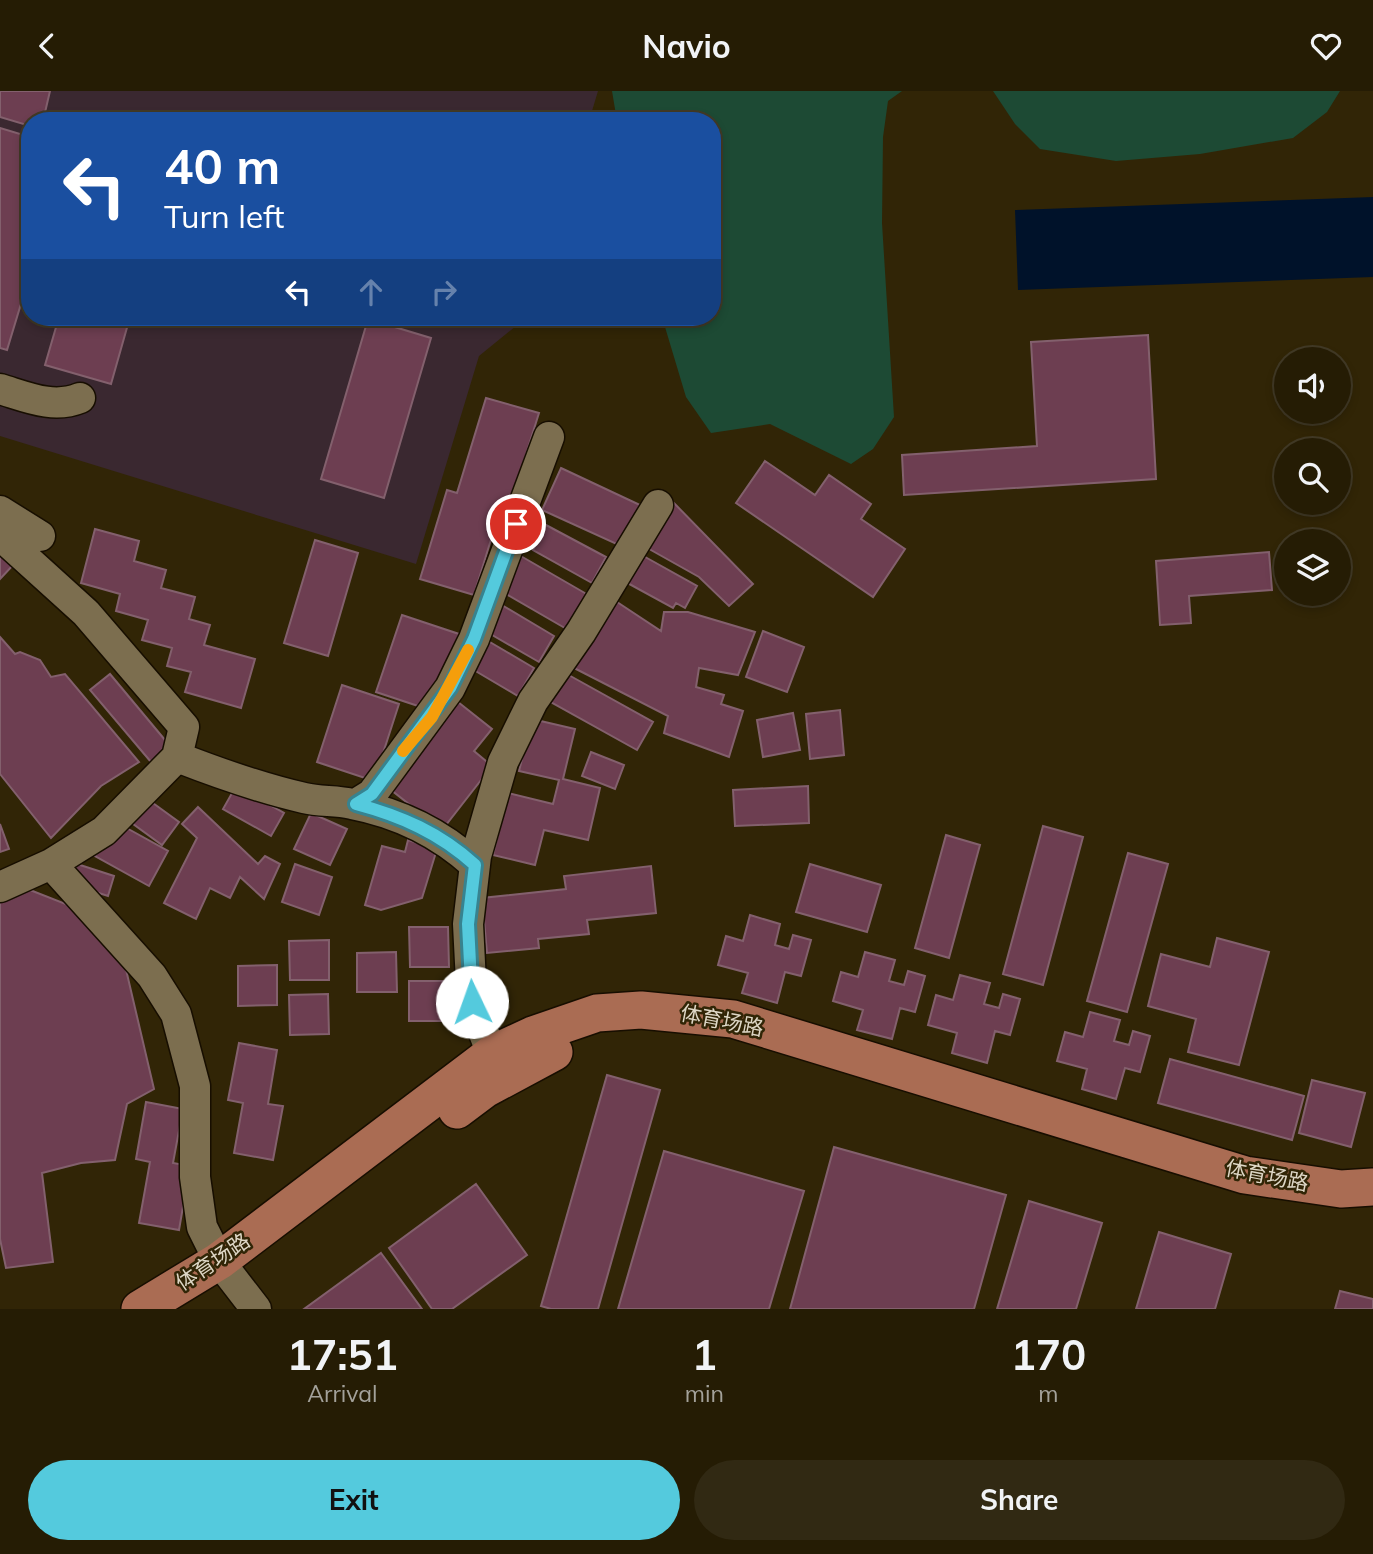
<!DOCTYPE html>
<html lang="en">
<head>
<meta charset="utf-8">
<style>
	body { margin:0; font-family:Mulish,"Noto Sans SC",sans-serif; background:#312913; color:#f1f3f6; height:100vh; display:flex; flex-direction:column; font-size:26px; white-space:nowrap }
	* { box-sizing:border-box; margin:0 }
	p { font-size:23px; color:#a3a19a }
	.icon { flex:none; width:38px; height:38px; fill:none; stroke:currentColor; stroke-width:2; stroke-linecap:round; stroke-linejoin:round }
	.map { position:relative; height:1218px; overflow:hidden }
	.drawer { display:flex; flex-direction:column; background:#251c04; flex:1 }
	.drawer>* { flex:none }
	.banner { position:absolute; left:21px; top:21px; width:700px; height:214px; border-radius:28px; box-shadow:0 4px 10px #0003,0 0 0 2px #423a26; background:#1a4fa0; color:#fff; overflow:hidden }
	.tools { position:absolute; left:1274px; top:256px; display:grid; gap:14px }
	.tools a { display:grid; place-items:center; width:77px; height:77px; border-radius:50%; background:#251c04; box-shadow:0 4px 10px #0003,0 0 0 2px #423a26; font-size:35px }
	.pin { position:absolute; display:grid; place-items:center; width:60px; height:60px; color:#fff; margin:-30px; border:4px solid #fff; border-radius:50%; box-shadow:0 2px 7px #0007 }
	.me { position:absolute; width:77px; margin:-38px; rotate:357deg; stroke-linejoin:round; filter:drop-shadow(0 0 5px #0008) }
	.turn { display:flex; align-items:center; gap:24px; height:147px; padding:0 28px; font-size:32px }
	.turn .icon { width:91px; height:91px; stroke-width:2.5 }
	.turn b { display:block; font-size:49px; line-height:60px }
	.lanes { display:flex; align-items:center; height:66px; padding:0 28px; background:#0003; justify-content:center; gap:35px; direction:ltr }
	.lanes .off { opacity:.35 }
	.eta { display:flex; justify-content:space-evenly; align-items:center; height:119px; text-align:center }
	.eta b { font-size:42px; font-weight:700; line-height:49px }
	.button { display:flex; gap:14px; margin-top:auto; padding:14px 28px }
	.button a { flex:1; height:80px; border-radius:42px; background:#54cadd; color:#111; font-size:28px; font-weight:700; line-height:80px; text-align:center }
	.button a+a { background:#312913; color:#f1f3f6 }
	header { display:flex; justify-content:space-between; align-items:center; height:91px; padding:0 28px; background:#251c04; font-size:32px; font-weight:700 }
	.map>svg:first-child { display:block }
	.education { fill:#3a2830 }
	.green { fill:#1d4a34 }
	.water { fill:#00122a }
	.building { fill:#6d3e51; stroke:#83606d; stroke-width:2 }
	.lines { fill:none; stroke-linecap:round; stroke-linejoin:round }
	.minor-casing { stroke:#170e00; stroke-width:33 }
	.major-casing { stroke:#170e00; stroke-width:40 }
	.minor { stroke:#7c6e4f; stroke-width:30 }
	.major { stroke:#aa6c53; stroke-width:37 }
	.route-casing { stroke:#378390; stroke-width:18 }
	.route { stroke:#54cadd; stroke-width:12 }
	.slow { stroke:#f59e0b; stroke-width:12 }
	.labels { text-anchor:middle; stroke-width:5; stroke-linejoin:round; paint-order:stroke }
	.street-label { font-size:21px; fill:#ded7c6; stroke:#312506 }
</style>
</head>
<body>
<header><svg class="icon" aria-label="back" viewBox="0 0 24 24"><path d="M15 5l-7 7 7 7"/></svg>Navio<svg class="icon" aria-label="heart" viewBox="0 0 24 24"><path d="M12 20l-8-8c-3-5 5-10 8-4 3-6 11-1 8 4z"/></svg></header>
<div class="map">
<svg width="1373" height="1218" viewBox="0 0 1373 1218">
	<rect width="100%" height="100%" fill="#312506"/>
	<path class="education" d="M0,0H598L589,30H30V226H527L479,265L416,473L0,345Z"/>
	<path class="green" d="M612,0H902L888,10L883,46L882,132L894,326L873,358L851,373L770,333L711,342L686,306L662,226H712V30H617Z
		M993,0H1340L1327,21L1293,47L1200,63L1116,70L1040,58L1015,33Z"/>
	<path class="water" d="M1373,106V186L1018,199L1015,119Z"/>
	<path class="building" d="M0,0H50L43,30H30V35L0,26Z
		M0,37L30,46V183L7,259L0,257Z
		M59,226H130L111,293L45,274Z
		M368,228L431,247L384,407L321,388Z
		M1148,244L1156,388L904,404L902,364L1037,355L1031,251Z
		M486,307L539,322L509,418L501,416L474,504L420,488L447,399L457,402Z
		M765,370L815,404L829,384L871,413L861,428L905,458L873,506L736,412Z
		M561,377L640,414L621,455L542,419Z
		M671,409L753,493L729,515L699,486L642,454Z
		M546,434L606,466L592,492L533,459Z
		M95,438L139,450L134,470L166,479L161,497L195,506L189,528L210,534L204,554L255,568L241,617L185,601L191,581L167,575L172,557L142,549L148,529L116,520L120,503L81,492Z
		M315,449L358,462L328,565L284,552Z
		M0,457L15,472L0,488Z
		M1269,461L1272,499L1189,505L1191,532L1160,534L1156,470Z
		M638,462L697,495L685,517L676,512L673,517L622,489Z
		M519,464L590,505L570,540L499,499Z
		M611,507L661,540L664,521H688L755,541L738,584L699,577L696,596L724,604L721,613L743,620L729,666L664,642L668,625L574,577Z
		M495,510L554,545L539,571L480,537Z
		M402,524L459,543L433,620L376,601Z
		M763,540L804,556L787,601L746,586Z
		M0,546L15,563L20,561L40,569L51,586L65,583L139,671L101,695L51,747L0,683Z
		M483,547L534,577L518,605L467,575Z
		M565,582L653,631L637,659L549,610Z
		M110,583L170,655L151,671L90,599Z
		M342,594L399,613L374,690L317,671Z
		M458,611L492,638L474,660L492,675L442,739L386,695Z
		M840,619L844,664L810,668L806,623Z
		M793,622L800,659L763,666L757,629Z
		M532,628L575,638L563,688L600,697L588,749L544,739L535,774L493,764L508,702L553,713L559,689L519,680Z
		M591,661L624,674L615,698L582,685Z
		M236,695L284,722L271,745L223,718Z
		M808,695L809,732L735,735L733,699Z
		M146,707L179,731L162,754L129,730Z
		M198,716L258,773L265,765L280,773L264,808L240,786L230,807L210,797L196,828L164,812L197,747L182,733Z
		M311,722L347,738L330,774L294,758Z
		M0,733L9,758L0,761Z
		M123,735L168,760L149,795L95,765L109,740Z
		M1043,735L1083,746L1043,894L1003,883Z
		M946,744L980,754L949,867L915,857Z
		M408,749L437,758L422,807L381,819L365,814L382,755L405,761Z
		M1128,762L1168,773L1127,921L1087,910Z
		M77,773L114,785L108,805L71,793Z
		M295,773L332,786L319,824L282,811Z
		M810,773L881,794L867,841L796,821Z
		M651,775L656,822L587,829L589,843L538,848L539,857L487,862L482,807L566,798L564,785Z
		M30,799L76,817L124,870L154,998L127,1013L115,1069L81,1072L42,1082L53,1171L6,1177L0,1148V807Z
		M750,824L780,833L775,854L789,858L793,844L811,849L801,885L785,881L777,912L742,902L748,882L718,874L726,845L743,850Z
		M409,836H448L449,876H410Z
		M1217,847L1269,861L1239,974L1188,961L1196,928L1148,915L1161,863L1210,876Z
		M329,849V889H290L289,850Z
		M396,861L397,901H357V862Z
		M865,861L895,869L889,890L904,894L908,880L925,885L915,921L900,917L892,948L857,939L863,919L833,910L841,881L858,886Z
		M277,874V914L238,915V875Z
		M960,884L990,892L984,913L999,917L1003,903L1020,908L1010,944L995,940L987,972L952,962L957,942L928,934L936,904L953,909Z
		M409,890H448L449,930H409Z
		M328,903L329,943L290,944L289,904Z
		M1090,921L1120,929L1114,950L1129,954L1133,940L1150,945L1140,981L1125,977L1116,1008L1082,998L1087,978L1057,970L1065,941L1083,946Z
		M239,952L277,959L268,1013L283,1015L273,1069L234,1062L243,1012L228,1009Z
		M1170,968L1304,1005L1292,1049L1158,1012Z
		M607,984L660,999L598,1218H551L541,1215Z
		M1312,989L1365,1002L1351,1056L1299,1042Z
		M146,1011L183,1018L173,1072L190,1075L179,1139L139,1132L150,1071L136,1068Z
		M834,1056L1006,1104L974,1218H790Z
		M664,1060L804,1100L769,1218H618Z
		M476,1093L527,1164L452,1218H432L389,1157Z
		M1029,1110L1102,1132L1076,1218H997Z
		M1159,1141L1231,1163L1215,1218H1136Z
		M381,1162L422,1218H304Z
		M1340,1200L1373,1208V1218H1335Z
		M1340,1200L1373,1208V1218H1335Z"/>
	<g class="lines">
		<defs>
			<path id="minor" d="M0,298C27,306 53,318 80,307
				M0,420L40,445
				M0,444L86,522L184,636L177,666L104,740L51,773L0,796
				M177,666C218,682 260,697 304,707C320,711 336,709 352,713C399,722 440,742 475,774
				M356,713L372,703L450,597L474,548L549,346
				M51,773L152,885L176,923L195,995V1086L202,1136L219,1170L256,1218
				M492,963L472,911L468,833L476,765L503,671L533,610L581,541L658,414"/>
			<path id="major" d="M457,1019L485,998L554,961
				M140,1218L219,1170L492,963L533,944L597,922L641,919L733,928L1245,1084L1341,1098L1373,1096"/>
		</defs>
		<use href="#minor" class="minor-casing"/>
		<use href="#major" class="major-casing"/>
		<use href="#minor" class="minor"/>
		<use href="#major" class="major"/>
	</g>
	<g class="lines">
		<defs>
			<path id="route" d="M472,911L468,833L475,774C440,742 401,725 356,713L372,703L450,597L474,548L516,433"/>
		</defs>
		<use href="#route" class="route-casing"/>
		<use href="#route" class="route"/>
		<path class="slow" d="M403,660L432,626L468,559"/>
	</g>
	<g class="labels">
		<g class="street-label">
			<text transform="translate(722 930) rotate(11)" y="7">体育场路</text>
			<text transform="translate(1267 1085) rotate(11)" y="7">体育场路</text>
			<text transform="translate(213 1171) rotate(-34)" y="7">体育场路</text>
		</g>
	</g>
</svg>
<div class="tools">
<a><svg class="icon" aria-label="sound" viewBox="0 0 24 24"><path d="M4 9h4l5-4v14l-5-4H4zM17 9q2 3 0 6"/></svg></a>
<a><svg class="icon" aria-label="search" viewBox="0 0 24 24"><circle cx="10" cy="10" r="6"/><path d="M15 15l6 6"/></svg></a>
<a><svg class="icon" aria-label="layers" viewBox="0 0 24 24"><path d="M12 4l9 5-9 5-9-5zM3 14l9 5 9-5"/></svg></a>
</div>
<div class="pin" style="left:516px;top:433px;background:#d93025"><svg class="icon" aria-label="arrive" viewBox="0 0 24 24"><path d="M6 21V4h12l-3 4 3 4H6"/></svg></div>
<svg class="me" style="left:472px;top:911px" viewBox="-20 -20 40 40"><circle r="19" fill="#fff"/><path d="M0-13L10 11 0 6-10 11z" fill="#54cadd"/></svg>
<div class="banner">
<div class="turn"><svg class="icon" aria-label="left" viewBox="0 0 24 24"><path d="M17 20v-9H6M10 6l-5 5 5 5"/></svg><div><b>40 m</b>Turn left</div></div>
<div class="lanes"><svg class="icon" aria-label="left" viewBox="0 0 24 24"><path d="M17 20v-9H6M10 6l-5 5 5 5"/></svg><svg class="icon off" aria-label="ahead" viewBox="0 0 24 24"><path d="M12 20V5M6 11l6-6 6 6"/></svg><svg class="icon off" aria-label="right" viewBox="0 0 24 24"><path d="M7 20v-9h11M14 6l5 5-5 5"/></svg></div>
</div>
</div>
<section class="drawer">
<div class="eta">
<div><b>17:51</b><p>Arrival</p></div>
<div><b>1</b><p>min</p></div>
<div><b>170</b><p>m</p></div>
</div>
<div class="button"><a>Exit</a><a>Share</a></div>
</section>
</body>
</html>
